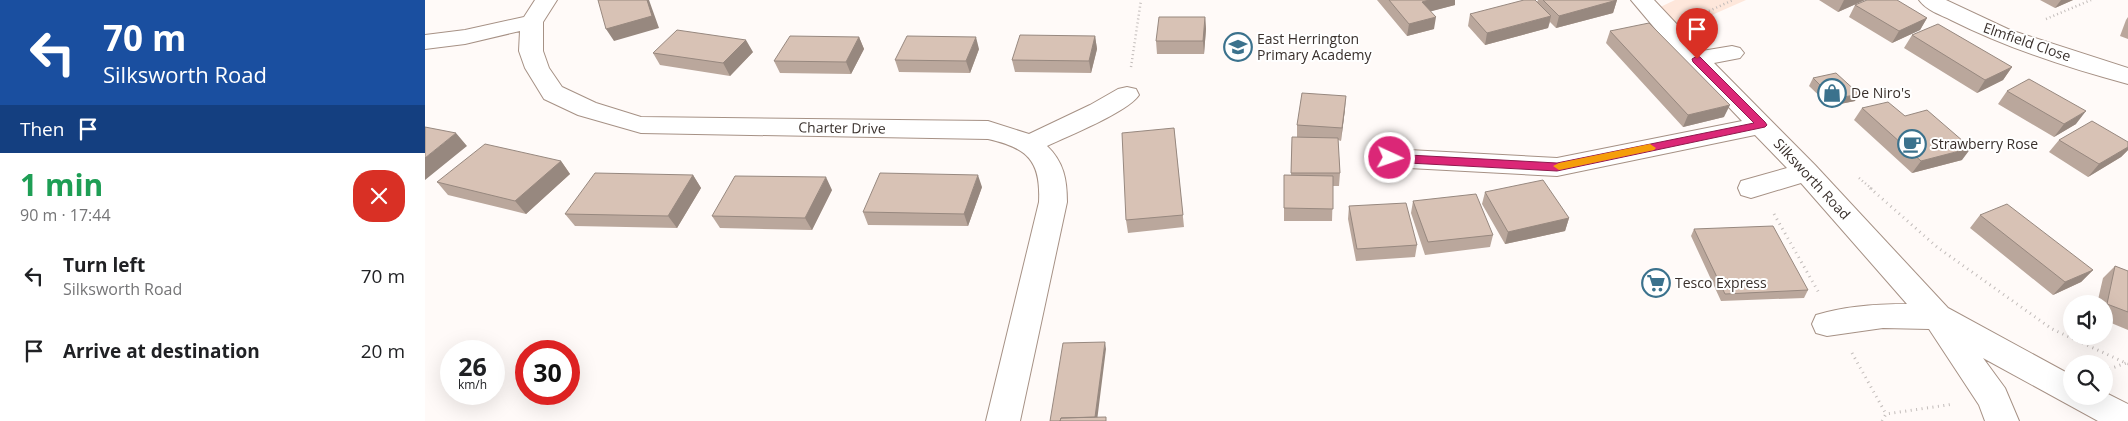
<!DOCTYPE html>
<html lang="en">
<head>
<meta charset="utf-8">
<style>
	body { margin:0; font-family:"Open Sans",sans-serif; background:#f6f6f6; color:#202124; height:100vh; display:flex; flex-direction:column; font-size:19px; white-space:nowrap }
	* { box-sizing:border-box; margin:0 }
	p { font-size:16px; color:#757577 }
	.icon { flex:none; width:28px; height:28px; fill:none; stroke:currentColor; stroke-width:2; stroke-linecap:round; stroke-linejoin:round }
	.map { position:relative; flex:1; overflow:hidden }
	.panel { display:flex; flex-direction:column; background:#fff; width:425px }
	.panel>* { flex:none }
	.guide { background:#1a4fa0; color:#fff; overflow:hidden }
	.buttons { position:absolute; left:1638px; top:295px; display:grid; gap:10px }
	.buttons a { display:grid; place-items:center; width:50px; height:50px; border-radius:50%; background:#fff; box-shadow:0 5px 20px #0002; font-size:25px }
	.speed { position:absolute; left:15px; top:340px; display:flex; gap:10px; font-size:25px; font-weight:700; text-align:center }
	.speed>* { display:grid; place-content:center; width:65px; height:65px; border-radius:50%; background:#fff; box-shadow:0 5px 20px #0002; line-height:1 }
	.speed small { font-size:12px; font-weight:400 }
	.speed .limit { border:8px solid #d22; background:#fff; color:#111 }
	.pin { position:absolute; display:grid; place-items:center; width:42px; height:42px; color:#fff; margin:-51px -21px; border-radius:50% 50% 50% 0; rotate:-45deg; box-shadow:0 0 5px #0007 }
	.pin .icon { rotate:45deg }
	.me { position:absolute; width:55px; margin:-28px; rotate:93deg; stroke-linejoin:round; filter:drop-shadow(0 0 4px #0008) }
	.turn { display:flex; align-items:center; gap:18px; height:105px; padding:0 20px; font-size:22px }
	.turn .icon { width:65px; height:65px; stroke-width:2.5 }
	.turn b { display:block; font-size:35px; line-height:42px }
	.then { display:flex; align-items:center; height:48px; padding:0 20px; background:#0003; gap:10px; font-size:19px }
	.round { display:grid; place-items:center; flex:none; width:52px; height:52px; border-radius:20px; background:#f6f6f6 }
	.overview { display:flex; align-items:center; justify-content:space-between; height:85px; padding:0 20px }
	h1 { font-size:30px; font-weight:700; line-height:38px; color:#1e9e55 }
	ul { padding:0; list-style:none }
	li { display:flex; align-items:center; gap:15px; height:75px; padding:0 20px }
	li div { flex:1 }
	li b { display:block; font-size:19px }
	li em { font-style:normal }
	main { display:flex; flex:1; min-height:0 }
	.map>svg:first-child { display:block }
	.green { fill:#fee7db }
	.lines { fill:none; stroke-linecap:round; stroke-linejoin:round }
	.minor-casing { stroke:#a69185; stroke-width:2 }
	.path-far1 { stroke:#c2bcba; stroke-width:2.5; stroke-dasharray:1 3; stroke-linecap:butt }
	.path { stroke:#c2bcba; stroke-width:3; stroke-dasharray:1 4.5; stroke-linecap:butt }
	.minor { fill:#fff; fill-rule:evenodd }
	.wall { fill:#baa79c }
	.shaded-wall { fill:#97887f }
	.building { fill:#d8c2b5; stroke:#97887f }
	.route { fill:#db2777; stroke:#8e194d }
	.slow { fill:#f59e0b }
	.labels { text-anchor:middle; stroke-width:4; stroke-linejoin:round; paint-order:stroke }
	.poi-label { font-size:14px; fill:#39302c; stroke:#fff; text-anchor:start }
	.street-label { font-size:14px; fill:#39302c; stroke:#fff }
</style>
</head>
<body>
<main>
<section class="panel">
<div class="guide">
<div class="turn"><svg class="icon" aria-label="left" viewBox="0 0 24 24"><path d="M17 20v-9H6M10 6l-5 5 5 5"/></svg><div><b>70 m</b>Silksworth Road</div></div>
<div class="then">Then<svg class="icon" aria-label="arrive" viewBox="0 0 24 24"><path d="M6 21V4h12l-3 4 3 4H6"/></svg></div>
</div>
<div class="overview"><div><h1>1 min</h1><p>90 m · 17:44</p></div><a class="round" style="background:#d93025;color:#fff"><svg class="icon" aria-label="close" viewBox="0 0 24 24"><path d="M6 6l12 12M18 6L6 18"/></svg></a></div>
<ul>
<li><svg class="icon" aria-label="left" viewBox="0 0 24 24"><path d="M17 20v-9H6M10 6l-5 5 5 5"/></svg><div><b>Turn left</b><p>Silksworth Road</p></div><em>70 m</em></li>
<li><svg class="icon" aria-label="arrive" viewBox="0 0 24 24"><path d="M6 21V4h12l-3 4 3 4H6"/></svg><div><b>Arrive at destination</b></div><em>20 m</em></li>
</ul>
</section>
<div class="map">
<svg width="1703" height="421" viewBox="0 0 1703 421">
	<rect width="100%" height="100%" fill="#fffaf8"/>
	<path class="green" d="M1250,0H1321L1246,33L1227,11Z"/>
	<g class="lines">
		<defs>
			<path id="minor" d="M110,0H132L118,22V51L124,68L137,87L171,103L216,117L563,121L604,134L665,105L693,89L702,87L711,89L714,95C703,112 643,136 622,146C639,162 642,180 642,202L595,421H561L614,202C616,161 603,148 563,139L216,133L153,115L119,99L100,68L94,51L95,31L40,44L0,49V35L40,30L99,17Z
				M1206,0H1229L1277,51L1307,46L1315,48L1319,53L1315,58L1289,63L1390,165L1523,308L1646,375V396H1679V392L1703,404V421H1673L1558,358L1580,388L1594,421H1560L1554,405L1504,329L1458,328L1402,336L1391,333L1387,324L1391,315C1420,306 1453,304 1482,304L1376,183L1326,198L1316,195L1313,188L1316,181L1362,168L1330,135L1132,176L965,167L956,164L952,158L956,152L965,149L1132,158L1317,121L1238,38Z
				M1494,0H1521L1585,30L1703,68V84C1643,68 1582,48 1526,20C1516,15 1501,10 1494,0Z"/>
		</defs>
		<use href="#minor" class="minor-casing"/>
		<path class="path-far1" d="M1273,16L1308,0
			M1621,19L1666,0
			M706,67L716,0
			M1434,178L1447,189"/>
		<path class="path" d="M1445,188L1512,247L1627,329L1703,364
			M1349,214L1394,293
			M1427,353L1461,414
			M1679,371L1701,363
			M1457,421L1461,414L1529,404"/>
		<use href="#minor" class="minor"/>
	</g>
	<path class="wall" d="M952,0H1030V5L1006,11L1009,29L982,36Z
		M1113,0H1192L1188,13L1131,28L1125,22L1123,28L1060,45L1043,26L1045,14L1112,2Z
		M1394,0H1440L1413,12Z
		M1615,0H1648L1630,8Z
		M1430,5L1502,18L1495,30L1467,43L1424,17Z
		M780,17L781,29L779,54H732L731,41Z
		M1703,17V39L1695,36L1701,20Z
		M1185,31L1299,117L1258,127L1181,43Z
		M1487,35L1587,67L1578,80L1552,93L1479,48Z
		M670,36L672,49L666,73L590,72L587,60Z
		M434,37L439,49L426,74L355,73L349,61Z
		M554,49L545,73L474,72L470,60Z
		M328,52L305,76L235,65L228,53Z
		M1388,78L1430,101L1405,106L1384,86Z
		M1582,91L1651,124L1629,137L1573,104Z
		M1437,108L1480,116L1537,160L1487,173L1429,120Z
		M920,109L916,141L913,140L915,173L914,186H908L907,221H859V175H866L867,137L878,138L872,137V125Z
		M749,128L759,227L703,233L701,220Z
		M1634,140L1703,142V150L1696,157L1663,177L1624,152Z
		M136,161L145,174L101,214L23,195L12,182Z
		M268,175L276,188L252,228L150,226L140,214Z
		M557,187L543,226L443,225L438,212Z
		M407,190L387,230L295,228L287,216Z
		M1060,192L1144,218L1140,231L1080,244L1057,204Z
		M988,201L1068,235L1065,247L1000,255L986,213Z
		M924,206L992,245L990,257L931,261L923,219Z
		M1555,215L1668,270L1656,282L1628,295L1545,228Z
		M1269,229L1383,290L1379,298L1296,301L1266,236Z
		M1690,266L1703,271V330L1679,320V304H1672L1678,278Z"/>
	<path class="shaded-wall" d="M222,0H224L234,28L189,41L181,29Z
		M1004,0H1030V5L996,14L997,2Z
		M1192,0L1188,13L1131,28L1134,16Z
		M1419,0H1440L1413,12Z
		M1636,0H1648L1630,8Z
		M1126,16L1123,28L1060,45L1062,33Z
		M780,17L781,29L779,54L778,41Z
		M1011,17L1009,29L982,36L984,24Z
		M1502,18L1495,30L1467,43L1474,31Z
		M670,36L672,49L666,73L664,61Z
		M434,37L439,49L426,74L421,62Z
		M551,37L554,49L545,73L541,61Z
		M321,40L328,52L305,76L298,63Z
		M1587,67L1578,80L1552,93L1560,80Z
		M1434,94L1430,101L1405,106L1409,99Z
		M921,96L920,109L916,141L917,128Z
		M1305,105L1299,117L1258,127L1263,115Z
		M1661,111L1651,124L1629,137L1639,124Z
		M31,133L42,146L0,180V158Z
		M1703,147V150L1696,157L1663,177L1674,164Z
		M1546,148L1537,160L1487,173L1496,161Z
		M136,161L145,174L101,214L90,201Z
		M268,175L276,188L252,228L243,216Z
		M553,175L557,187L543,226L539,214Z
		M401,177L407,190L387,230L380,218Z
		M1144,218L1140,231L1080,244L1083,232Z
		M1668,270L1656,282L1628,295L1640,282Z
		M680,342L681,349L672,421H669Z"/>
	<path class="building" d="M173,0H222L227,16L181,29Z
		M964,0H1004L997,2L1011,17L984,24Z
		M1099,0H1110L1126,16L1062,33L1045,14Z
		M1118,0H1192L1134,16Z
		M1442,0H1472L1502,18L1474,31L1430,5Z
		M734,17H780L778,41H731Z
		M1224,23L1305,105L1263,115L1185,31Z
		M1513,24L1587,67L1560,80L1487,35Z
		M252,30L321,40L298,63L228,53Z
		M595,35L670,36L664,61L587,60Z
		M365,36L434,37L421,62L349,61Z
		M482,36L551,37L541,61L470,60Z
		M1411,73L1434,94L1409,99L1388,78Z
		M1604,79L1661,111L1639,124L1582,91Z
		M877,93L921,96L917,128L872,125Z
		M1463,102L1480,116L1502,110L1546,148L1496,161L1437,108Z
		M1667,121L1703,142V147L1674,164L1634,140Z
		M0,127L31,133L0,158Z
		M749,128L758,215L701,220L697,133Z
		M867,137L913,138L915,173H866Z
		M60,144L136,161L90,201L12,182Z
		M170,173L268,175L243,216L140,214Z
		M455,173L553,175L539,214L438,212Z
		M859,175L908,176V209L859,208Z
		M310,176L401,177L380,218L287,216Z
		M1118,180L1144,218L1083,232L1060,192Z
		M1051,194L1068,235L1003,242L988,201Z
		M981,203L992,245L932,249L924,206Z
		M1582,204L1668,270L1640,282L1555,215Z
		M1348,226L1383,290L1300,294L1269,229Z
		M1690,266L1703,271V312L1682,304Z
		M680,342L670,417L636,418L635,421H625L638,343Z
		M681,417V421H635L636,418Z"/>
	<path class="route" d="M1272,56L1275,57L1340,122L1342,125L1340,127L1132,171L965,162L960,158L965,154L1132,163L1329,123L1268,62L1267,59Z"/>
	<path class="slow" d="M1225,144L1231,148L1229,150L1134,170L1128,166L1134,163Z"/>
	<defs>
		<symbol id="school-ring" viewBox="-11 -11 22 22"><circle r="9.5" fill="#fff" stroke="#3b728d" stroke-width="1.5"/><path d="M0-5L7-2L0 1L-7-2ZM-4 1L0 2.5L4 1V4Q0 6-4 4Z" fill="#3b728d"/></symbol>
		<symbol id="shop-ring" viewBox="-11 -11 22 22"><circle r="9.5" fill="#fff" stroke="#3b728d" stroke-width="1.5"/><path d="M-5-2.5h2.3a2.7 3.5 0 0 1 5.4 0H5L5.5 6h-11ZM-1.5-2.5h3a1.5 2.3 0 0 0-3 0Z" fill="#3b728d"/></symbol>
		<symbol id="cafe-ring" viewBox="-11 -11 22 22"><circle r="9.5" fill="#fff" stroke="#3b728d" stroke-width="1.5"/><path d="M-5.5-4.5H6V0H3Q3 3.5 0 3.5H-2.5Q-5.5 3.5-5.5 0ZM3-3.2v2h1.7v-2ZM-6 4.5H4V6H-6Z" fill="#3b728d"/></symbol>
		<symbol id="supermarket-ring" viewBox="-11 -11 22 22"><circle r="9.5" fill="#fff" stroke="#3b728d" stroke-width="1.5"/><path d="M-6-5.5h2.5l.6 2H6L4.5 2H-2.5L-4.4-4H-6ZM-1.5 3.2a1.3 1.3 0 1 0 .1 0ZM3 3.2a1.3 1.3 0 1 0 .1 0Z" fill="#3b728d"/></symbol>
	</defs>
	<g fill-rule="evenodd">
		<use href="#school-ring" x="797" y="31" width="32" height="32"/>
		<use href="#shop-ring" x="1391" y="77" width="32" height="32"/>
		<use href="#cafe-ring" x="1471" y="128" width="32" height="32"/>
		<use href="#supermarket-ring" x="1215" y="267" width="32" height="32"/>
	</g>
	<g class="labels">
		<g class="poi-label">
			<text x="832" y="44">East Herrington<tspan x="832" dy="16">Primary Academy</tspan></text>
			<text x="1426" y="98">De Niro's</text>
			<text x="1506" y="149">Strawberry Rose</text>
			<text x="1250" y="288">Tesco Express</text>
		</g>
		<g class="street-label">
			<text transform="translate(1602 42) rotate(19)" y="5">Elmfield Close</text>
			<text transform="translate(417 128) rotate(1)" y="5">Charter Drive</text>
			<text transform="translate(1387 179) rotate(47)" y="5">Silksworth Road</text>
		</g>
	</g>
</svg>
<div class="buttons">
<a><svg class="icon" aria-label="sound" viewBox="0 0 24 24"><path d="M4 9h4l5-4v14l-5-4H4zM17 9q2 3 0 6"/></svg></a>
<a><svg class="icon" aria-label="search" viewBox="0 0 24 24"><circle cx="10" cy="10" r="6"/><path d="M15 15l6 6"/></svg></a>
</div>
<div class="speed"><div>26<small>km/h</small></div><div class="limit">30</div></div>
<div class="pin" style="left:1272px;top:59px;background:#d93025"><svg class="icon" aria-label="arrive" viewBox="0 0 24 24"><path d="M6 21V4h12l-3 4 3 4H6"/></svg></div>
<svg class="me" style="left:965px;top:158px" viewBox="-20 -20 40 40"><circle r="17" fill="#db2777" stroke="#fff" stroke-width="3"/><path d="M0-11L8 9 0 5-8 9z" fill="#fff"/></svg>
</div>
</main>
</body>
</html>
